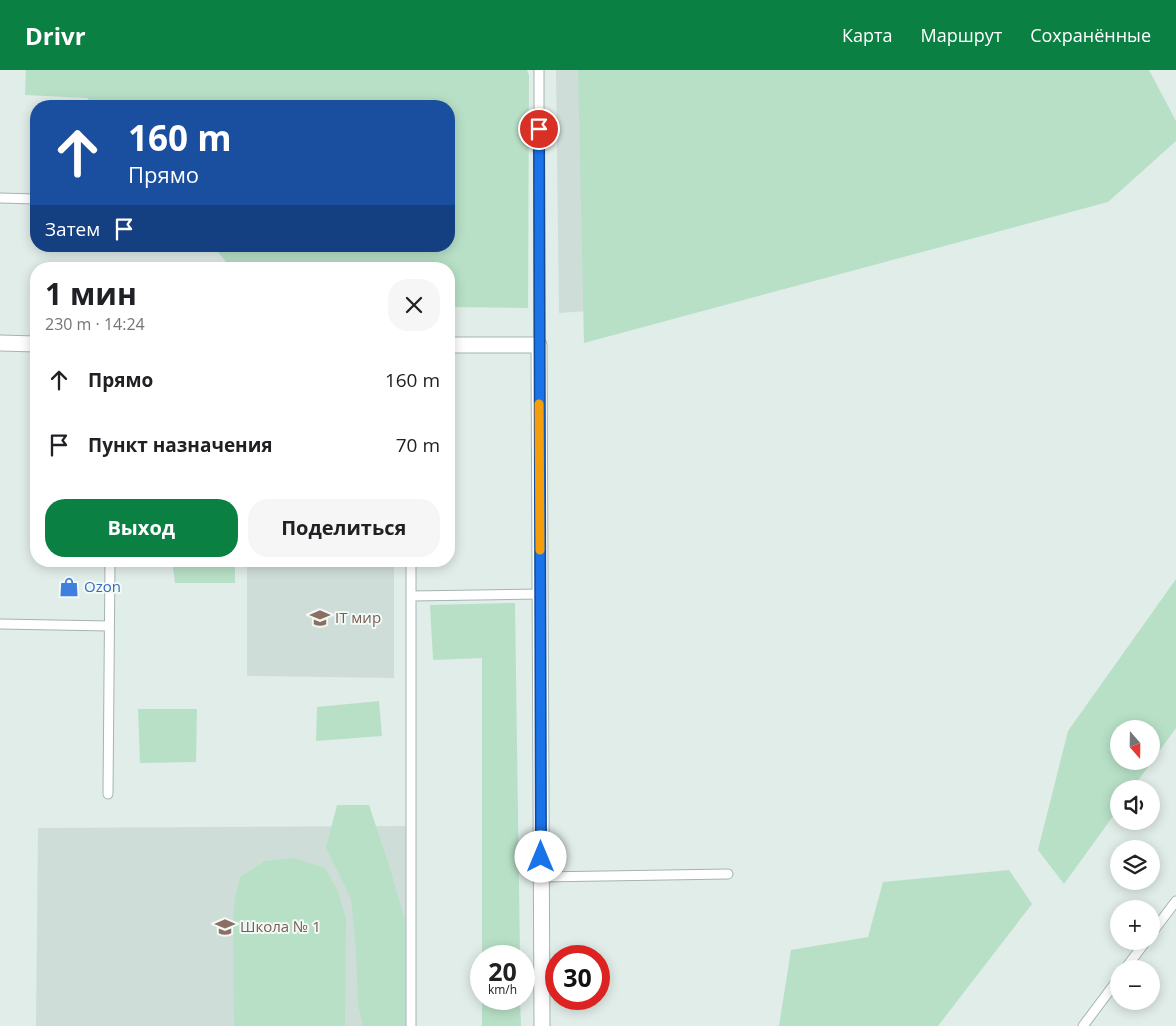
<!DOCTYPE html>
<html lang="ru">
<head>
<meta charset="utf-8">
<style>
	body { margin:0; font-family:"Open Sans",sans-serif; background:#f6f6f6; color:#202124; height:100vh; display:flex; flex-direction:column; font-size:19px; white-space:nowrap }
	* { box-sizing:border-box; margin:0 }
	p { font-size:16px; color:#757577 }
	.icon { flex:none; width:28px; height:28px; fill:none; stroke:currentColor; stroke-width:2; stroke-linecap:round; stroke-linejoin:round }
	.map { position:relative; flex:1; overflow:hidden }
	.drawer { position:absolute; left:30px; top:192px; width:425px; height:305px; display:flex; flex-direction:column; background:#fff; border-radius:20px; box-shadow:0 2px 12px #0003 }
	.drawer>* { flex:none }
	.hud { position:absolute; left:30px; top:30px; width:425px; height:152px; border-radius:20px; box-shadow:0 2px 12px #0003; background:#1a4fa0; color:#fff; overflow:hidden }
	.needle { width:32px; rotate:160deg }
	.buttons { position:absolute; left:1110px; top:650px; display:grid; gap:10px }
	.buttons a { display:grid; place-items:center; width:50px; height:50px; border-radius:50%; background:#fff; box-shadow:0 2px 12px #0003; font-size:25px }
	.speed { position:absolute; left:470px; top:875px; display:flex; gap:10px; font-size:25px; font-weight:700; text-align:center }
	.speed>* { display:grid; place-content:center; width:65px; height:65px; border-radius:50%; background:#fff; box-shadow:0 2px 12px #0003; line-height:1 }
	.speed small { font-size:12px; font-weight:400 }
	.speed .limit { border:8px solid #d22; background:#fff; color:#111 }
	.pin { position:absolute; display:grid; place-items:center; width:42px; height:42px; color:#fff; margin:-21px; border:2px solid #fff; border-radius:50%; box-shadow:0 1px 5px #0007 }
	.me { position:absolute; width:55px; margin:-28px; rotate:0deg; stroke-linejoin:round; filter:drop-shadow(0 0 4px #0008) }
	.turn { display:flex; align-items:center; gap:18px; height:105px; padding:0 15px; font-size:22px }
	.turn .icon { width:65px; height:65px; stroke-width:2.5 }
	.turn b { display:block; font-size:35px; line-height:42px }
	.then { display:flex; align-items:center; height:48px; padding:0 15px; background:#0003; gap:10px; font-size:19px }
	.round { display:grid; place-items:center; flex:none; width:52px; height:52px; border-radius:20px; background:#f6f6f6 }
	.head { display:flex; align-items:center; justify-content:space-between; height:85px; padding:0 15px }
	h1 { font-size:30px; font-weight:700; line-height:38px }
	.cta { display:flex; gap:10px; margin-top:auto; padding:10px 15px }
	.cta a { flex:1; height:58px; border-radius:20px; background:#0b8043; color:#fff; font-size:20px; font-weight:700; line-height:58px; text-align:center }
	.cta a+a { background:#f6f6f6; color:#202124 }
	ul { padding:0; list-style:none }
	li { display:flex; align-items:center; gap:15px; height:65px; padding:0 15px }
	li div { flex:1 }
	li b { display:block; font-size:19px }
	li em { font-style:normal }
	header { display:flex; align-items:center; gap:30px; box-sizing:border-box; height:70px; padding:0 25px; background:#0b8043; color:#fff }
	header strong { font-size:24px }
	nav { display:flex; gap:28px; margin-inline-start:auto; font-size:18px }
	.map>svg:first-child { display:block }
	.built { fill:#cfddd8 }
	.green { fill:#b8e0c7; fill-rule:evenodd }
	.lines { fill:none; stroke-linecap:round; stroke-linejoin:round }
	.service-casing { stroke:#a3b5b1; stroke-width:11 }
	.minor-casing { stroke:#a3b5b1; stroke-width:17 }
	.service { stroke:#fff; stroke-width:9 }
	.minor { stroke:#fff; stroke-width:15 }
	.route-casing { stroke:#114b97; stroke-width:12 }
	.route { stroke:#1a73e8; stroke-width:9 }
	.slow { stroke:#f59e0b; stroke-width:9 }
	.labels { text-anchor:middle; stroke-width:4; stroke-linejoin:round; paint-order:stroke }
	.shop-label { font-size:15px; fill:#366cbe; stroke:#f2f9f6; text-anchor:start }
	.education-label { font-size:15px; fill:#785e54; stroke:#f2f9f6; text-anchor:start }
</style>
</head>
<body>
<header>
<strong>Drivr</strong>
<nav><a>Карта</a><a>Маршрут</a><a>Сохранённые</a></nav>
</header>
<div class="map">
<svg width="1176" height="956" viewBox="0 0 1176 956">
	<rect width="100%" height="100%" fill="#e1ede9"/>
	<path class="built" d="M556,0H587L588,241L559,243Z
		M247,491H394V608L247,606Z
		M413,756V956H36L38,758Z"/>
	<path class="green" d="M26,0H527L529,5L528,238L449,237V199H232L213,176H449V36H94L87,28L25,25Z
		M578,0H1149L1176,51V71L1108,132L584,273Z
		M172,491H235V513H175Z
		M1176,509V658L1132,719H1119V738L1064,814L1038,780L1068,661ZM1119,659H1151V691H1119Z
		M515,533L520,886H482V588L433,590L430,535Z
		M379,631L382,666L316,671L317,637Z
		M138,639H197L196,692L140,693Z
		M337,735H369L389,795L408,861V956H363L358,935L356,880L351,829L326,778Z
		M294,788L325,798L338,821L346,849L345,956H234L233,851L235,828L240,807L265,791Z
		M1009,800L1032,834L938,956H779L791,880L868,867L883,812Z
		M482,929H520L521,956H482Z"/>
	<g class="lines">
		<defs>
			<path id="service" d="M0,128L36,129
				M539,275V0
				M411,491V956
				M411,526L540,524
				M0,554L109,556
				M108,724L110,491
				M541,807L728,804
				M1151,864L1176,831
				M1125,899L1146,871
				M1083,956L1119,908"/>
			<path id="minor" d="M0,273L36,274
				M449,275H539L542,956"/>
		</defs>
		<use href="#service" class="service-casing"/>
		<use href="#minor" class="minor-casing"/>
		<use href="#service" class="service"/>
		<use href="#minor" class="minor"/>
	</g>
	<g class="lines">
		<defs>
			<path id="route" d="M539,59L541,787"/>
		</defs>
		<use href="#route" class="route-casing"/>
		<use href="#route" class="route"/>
		<path class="slow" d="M539,334L540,480"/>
	</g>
	<defs>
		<symbol id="shop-bare" viewBox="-9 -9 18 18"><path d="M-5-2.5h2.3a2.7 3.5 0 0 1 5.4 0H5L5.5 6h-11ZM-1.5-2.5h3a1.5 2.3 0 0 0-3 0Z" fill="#3f7fe0" stroke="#f2f9f6" stroke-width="2.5" paint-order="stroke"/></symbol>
		<symbol id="school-bare" viewBox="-9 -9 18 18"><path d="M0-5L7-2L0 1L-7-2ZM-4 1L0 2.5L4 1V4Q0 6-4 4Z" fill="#8d6e63" stroke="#f2f9f6" stroke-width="2.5" paint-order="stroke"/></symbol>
	</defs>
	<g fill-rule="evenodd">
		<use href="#shop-bare" x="55" y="503" width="28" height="28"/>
		<use href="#school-bare" x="306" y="534" width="28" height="28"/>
		<use href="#school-bare" x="211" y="843" width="28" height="28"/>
	</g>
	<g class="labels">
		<g class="shop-label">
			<text x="84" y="522">Ozon</text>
		</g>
		<g class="education-label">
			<text x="335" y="553">IT мир</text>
			<text x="240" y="862">Школа № 1</text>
		</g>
	</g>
</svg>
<div class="buttons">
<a><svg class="needle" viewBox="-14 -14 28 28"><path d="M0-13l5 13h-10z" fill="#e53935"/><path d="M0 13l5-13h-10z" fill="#757577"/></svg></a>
<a><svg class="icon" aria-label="sound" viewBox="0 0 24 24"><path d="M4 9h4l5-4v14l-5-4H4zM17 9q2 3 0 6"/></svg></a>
<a><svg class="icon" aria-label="layers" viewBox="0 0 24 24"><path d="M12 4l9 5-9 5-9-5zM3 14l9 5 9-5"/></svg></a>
<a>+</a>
<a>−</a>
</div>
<div class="speed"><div>20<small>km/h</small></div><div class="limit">30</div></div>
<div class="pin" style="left:539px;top:59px;background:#d93025"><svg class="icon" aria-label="arrive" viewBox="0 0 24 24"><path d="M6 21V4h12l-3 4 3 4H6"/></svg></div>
<svg class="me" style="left:541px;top:787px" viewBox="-20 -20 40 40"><circle r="19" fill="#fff"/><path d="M0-13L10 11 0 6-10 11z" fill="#1a73e8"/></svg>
<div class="hud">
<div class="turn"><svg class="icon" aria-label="ahead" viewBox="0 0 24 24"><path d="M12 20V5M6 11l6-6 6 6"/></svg><div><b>160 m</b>Прямо</div></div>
<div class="then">Затем<svg class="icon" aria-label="arrive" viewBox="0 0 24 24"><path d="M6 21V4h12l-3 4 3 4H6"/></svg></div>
</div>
<section class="drawer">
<div class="head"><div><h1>1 мин</h1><p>230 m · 14:24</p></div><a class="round"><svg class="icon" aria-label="close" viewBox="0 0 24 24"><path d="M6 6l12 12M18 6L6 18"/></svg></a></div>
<ul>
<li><svg class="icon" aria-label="ahead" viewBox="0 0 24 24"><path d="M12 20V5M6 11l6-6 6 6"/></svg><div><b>Прямо</b></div><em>160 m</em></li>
<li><svg class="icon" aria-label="arrive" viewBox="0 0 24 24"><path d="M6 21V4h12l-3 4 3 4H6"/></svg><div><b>Пункт назначения</b></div><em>70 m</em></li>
</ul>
<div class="cta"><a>Выход</a><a>Поделиться</a></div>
</section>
</div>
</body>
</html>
